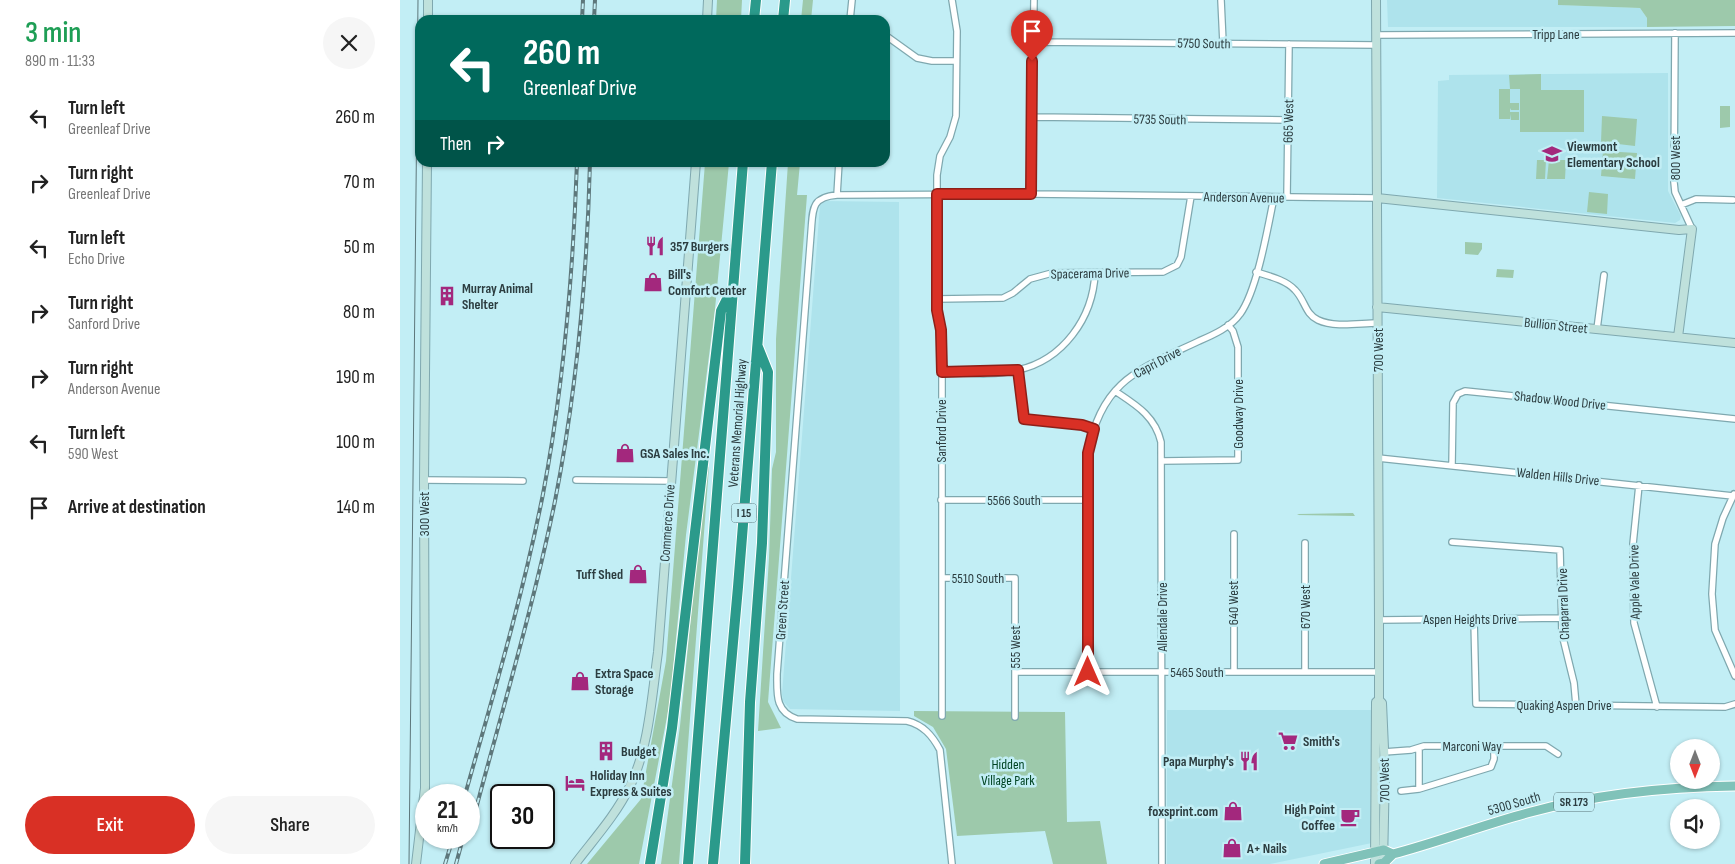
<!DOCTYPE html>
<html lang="en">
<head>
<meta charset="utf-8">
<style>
	body { margin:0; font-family:"Sofia Sans Condensed",sans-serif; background:#f6f6f6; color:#222; height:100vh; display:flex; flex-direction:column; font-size:19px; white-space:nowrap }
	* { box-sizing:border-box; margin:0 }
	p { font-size:16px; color:#767676 }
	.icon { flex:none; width:28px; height:28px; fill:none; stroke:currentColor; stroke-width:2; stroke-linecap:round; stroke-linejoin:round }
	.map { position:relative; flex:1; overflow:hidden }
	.details { display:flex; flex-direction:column; background:#fff; width:400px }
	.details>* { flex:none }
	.top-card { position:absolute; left:15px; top:15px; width:475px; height:152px; border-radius:15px; box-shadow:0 1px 4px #0004; background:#00695c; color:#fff; overflow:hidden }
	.needle { width:32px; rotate:180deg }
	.buttons { position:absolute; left:1270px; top:739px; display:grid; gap:10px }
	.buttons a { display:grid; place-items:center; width:50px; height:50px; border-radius:50%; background:#fff; box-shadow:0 1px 4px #0004; font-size:25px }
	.speed { position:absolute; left:15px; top:784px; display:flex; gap:10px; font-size:25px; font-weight:700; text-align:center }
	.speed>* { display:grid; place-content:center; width:65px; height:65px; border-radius:50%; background:#fff; box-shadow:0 1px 4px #0004; line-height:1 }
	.speed small { font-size:12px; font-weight:400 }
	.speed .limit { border:2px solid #111; border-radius:8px; background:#fff; color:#111 }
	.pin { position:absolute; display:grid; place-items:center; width:42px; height:42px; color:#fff; margin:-51px -21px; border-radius:50% 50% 50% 0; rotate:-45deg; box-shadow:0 0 5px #0007 }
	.pin .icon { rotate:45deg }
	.me { position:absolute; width:55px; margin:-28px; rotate:0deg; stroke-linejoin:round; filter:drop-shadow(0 0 4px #0008) }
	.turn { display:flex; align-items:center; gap:18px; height:105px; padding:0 25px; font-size:22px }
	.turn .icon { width:65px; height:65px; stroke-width:2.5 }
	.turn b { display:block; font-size:35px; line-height:42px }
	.then { display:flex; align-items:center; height:48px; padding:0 25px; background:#0003; gap:10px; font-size:19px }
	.round { display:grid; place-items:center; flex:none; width:52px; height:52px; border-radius:26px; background:#f6f6f6 }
	.summary { display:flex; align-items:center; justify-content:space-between; height:85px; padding:0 25px }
	h1 { font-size:30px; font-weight:600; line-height:38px; color:#1e9e55 }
	.action { display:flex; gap:10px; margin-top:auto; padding:10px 25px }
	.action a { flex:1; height:58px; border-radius:30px; background:#d93025; color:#fff; font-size:20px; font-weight:600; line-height:58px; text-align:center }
	.action a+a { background:#f6f6f6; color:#222 }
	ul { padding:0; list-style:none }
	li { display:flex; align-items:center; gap:15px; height:65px; padding:0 25px }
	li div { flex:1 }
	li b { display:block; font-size:19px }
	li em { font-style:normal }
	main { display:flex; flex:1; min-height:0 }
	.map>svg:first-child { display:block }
	.built { fill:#aee3ec }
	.green { fill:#9dc9ab }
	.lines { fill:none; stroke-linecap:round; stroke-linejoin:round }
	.street-casing { stroke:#7fa8af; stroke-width:8 }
	.secondary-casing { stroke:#7fa8af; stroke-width:10 }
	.primary-casing { stroke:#fff; stroke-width:11 }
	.highway-casing { stroke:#fff; stroke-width:12 }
	.street { stroke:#fff; stroke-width:5.5 }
	.secondary { stroke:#bfe1dc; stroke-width:8 }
	.primary { stroke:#80c2b9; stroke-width:9 }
	.highway { stroke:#2b9a8b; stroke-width:10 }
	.tram { stroke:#5d777b; stroke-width:1 }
	.rail-casing { stroke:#5d777b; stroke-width:4 }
	.rail { stroke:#c2eef5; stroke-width:2; stroke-dasharray:5.5; stroke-linecap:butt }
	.route-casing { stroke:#8d1f18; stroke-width:12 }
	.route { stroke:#d93025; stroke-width:9 }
	.labels { text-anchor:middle; stroke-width:5; stroke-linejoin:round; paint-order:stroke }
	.shield { fill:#c2eef5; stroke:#597276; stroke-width:1 }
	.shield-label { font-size:12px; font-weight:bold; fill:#2c3d40 }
	.street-label { font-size:14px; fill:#2c3d40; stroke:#c2eef5 }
	.poi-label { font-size:14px; font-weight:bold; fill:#2c3d40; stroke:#c2eef5; text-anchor:start }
	.park-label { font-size:14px; fill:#004423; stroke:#c2eef5 }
</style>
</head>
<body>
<main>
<section class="details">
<div class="summary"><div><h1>3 min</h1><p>890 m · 11:33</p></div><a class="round"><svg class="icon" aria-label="close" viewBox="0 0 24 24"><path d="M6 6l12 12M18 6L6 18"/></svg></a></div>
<ul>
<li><svg class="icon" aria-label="left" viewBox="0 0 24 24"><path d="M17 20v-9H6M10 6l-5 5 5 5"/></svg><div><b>Turn left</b><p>Greenleaf Drive</p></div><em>260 m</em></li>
<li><svg class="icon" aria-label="right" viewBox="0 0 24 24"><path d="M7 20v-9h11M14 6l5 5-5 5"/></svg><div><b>Turn right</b><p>Greenleaf Drive</p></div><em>70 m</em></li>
<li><svg class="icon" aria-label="left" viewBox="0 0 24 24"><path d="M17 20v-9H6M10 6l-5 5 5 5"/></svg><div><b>Turn left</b><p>Echo Drive</p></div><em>50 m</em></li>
<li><svg class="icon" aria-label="right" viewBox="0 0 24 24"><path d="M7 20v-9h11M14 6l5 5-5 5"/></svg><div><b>Turn right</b><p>Sanford Drive</p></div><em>80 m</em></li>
<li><svg class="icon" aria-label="right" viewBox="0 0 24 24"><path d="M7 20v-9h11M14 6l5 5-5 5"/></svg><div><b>Turn right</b><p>Anderson Avenue</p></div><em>190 m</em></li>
<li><svg class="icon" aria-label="left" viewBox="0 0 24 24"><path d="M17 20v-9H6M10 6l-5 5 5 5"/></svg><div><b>Turn left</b><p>590 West</p></div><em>100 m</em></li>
<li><svg class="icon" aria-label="arrive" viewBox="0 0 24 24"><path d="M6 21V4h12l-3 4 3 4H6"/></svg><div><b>Arrive at destination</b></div><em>140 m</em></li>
</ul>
<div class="action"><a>Exit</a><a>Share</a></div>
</section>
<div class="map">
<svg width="1335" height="864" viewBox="0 0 1335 864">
	<rect width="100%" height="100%" fill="#c2eef5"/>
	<path class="built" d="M987,0H1158L1159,5L1240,8L1247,18V27H988Z
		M1268,73V191L1281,216L1280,220L1275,223L1037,198L1038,81L1049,80V75Z
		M424,201L499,202L500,711L390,709L383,701L382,694L420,205Z
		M767,710H973L972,843L870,864H767Z"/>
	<path class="green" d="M317,0H342L341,20H316Z
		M403,0H413L411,20H401Z
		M1158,0H1335V26L1247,27V18L1240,8L1158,5Z
		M1141,74V90H1184V132H1120V89H1110V103H1119V110H1111L1110,108V112H1119V120H1111L1110,114V119H1099V89H1110L1109,75Z
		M1320,106H1330V127L1320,128Z
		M1202,116L1237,119L1235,146L1201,142Z
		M1203,151L1237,153L1235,179L1201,176Z
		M1137,160H1146L1145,179H1136Z
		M1149,160H1166L1165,179H1147Z
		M305,163H329L315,309L286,535L270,701L239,864H187L241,799L266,661Z
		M388,163H400L397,195H407L368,702L381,728L358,731L369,558L372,469L376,452V339Z
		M1189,192L1208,194L1207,214L1187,212Z
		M1065,242L1082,243V249L1078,255L1065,254Z
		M1097,269L1114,270L1113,278L1096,277Z
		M306,466L309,467L279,864H261L280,726Z
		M953,513L955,516L897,515L899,514Z
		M514,711L665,712L667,822L700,821L707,864H653L645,831L557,836L546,749L533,727L514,716Z"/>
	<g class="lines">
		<defs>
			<path id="street" d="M821,0L823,43
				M450,20L452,0
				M1275,33L1274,182L1275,192L1292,229
				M485,35L517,58L532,61H556
				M976,35L1335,33
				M632,42L976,45
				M632,117L888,120
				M631,194L634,0
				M437,195L439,162
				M887,197L889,44
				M1281,205L1296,199L1333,200
				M856,272C869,276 886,280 895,290C905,300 905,314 918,320C935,328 960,323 977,323
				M537,299L603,298L613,293L630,279L652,273L763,272L777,265L781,257L791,196
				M1197,329L1204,275
				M618,370L624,419L682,425L694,429
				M542,372C566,373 594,376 618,370C663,360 693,318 695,273
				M715,391C736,405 755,416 761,442L762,864
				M978,458L1333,496
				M762,461L838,460V347L833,331L828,325
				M1052,465L1053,403L1058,394L1065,391L1335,419
				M24,480L123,481
				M176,480L271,481
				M1239,485L1233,544L1234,623L1257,707
				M1334,494L1323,518L1315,544L1312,594L1315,630L1335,676
				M541,500H687
				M834,534V672
				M1052,542L1160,550L1162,634L1174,683L1176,705
				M905,543V672
				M542,578H615V717
				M1074,619L1076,704L1325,707L1335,704
				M979,620L1161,618
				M615,672H979
				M688,672V453C701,380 740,369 799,341C813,335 831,327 840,314C857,291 868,227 874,197
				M542,716V339L537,310V175L540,156L550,137L556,116L557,31L552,0
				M984,752L1011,750L1024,746H1146L1158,754
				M1019,789V748
				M1001,791L1019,789L1091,767L1094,759V746
				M552,864L540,750C532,735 523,725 507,721L397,719C375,712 377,694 377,674L411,233C413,211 410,197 437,195L631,194L977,198"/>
			<path id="secondary" d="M28,20V0
				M307,20L308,0
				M977,198L1279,230L1292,229L1278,337
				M977,307L1335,343
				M979,700L982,703L985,771L983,864
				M16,864L25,788L24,480L27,162
				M175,864C194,839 216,815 230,786C249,748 252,694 258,652L296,162
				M975,864L976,702L979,700V620L976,0"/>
			<path id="primary" d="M924,864L984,850L993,854
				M979,864L984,863L993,854C1039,842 1085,824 1131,812C1197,794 1267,787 1335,786"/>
			<path id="highway" d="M354,20L356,0
				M383,20L385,0
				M250,864L272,728L321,311L330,293
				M288,864L343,162
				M313,864L338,587L372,162
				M345,864L350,702L362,543L368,372L358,347"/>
		</defs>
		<use href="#street" class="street-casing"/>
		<use href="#secondary" class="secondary-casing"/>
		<use href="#primary" class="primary-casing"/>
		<use href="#highway" class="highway-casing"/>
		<use href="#street" class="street"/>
		<use href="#secondary" class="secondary"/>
		<use href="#primary" class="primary"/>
		<use href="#highway" class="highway"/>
		<path class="tram" d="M9,864L18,0"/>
		<defs>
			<path id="rail" d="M182,20L183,0
				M194,20L195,0
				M65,795C93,696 123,595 143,494C164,384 173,274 177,162
				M69,835C98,724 132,613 155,501C177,389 187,277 190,162
				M45,864L53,838
				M56,864L63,838"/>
		</defs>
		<use href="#rail" class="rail-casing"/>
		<use href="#rail" class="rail"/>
	</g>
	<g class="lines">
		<defs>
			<path id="route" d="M632,61L631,194H537V310L541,330L542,372L618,370L624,419L682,425L694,429L688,453V672"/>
		</defs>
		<use href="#route" class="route-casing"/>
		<use href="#route" class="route"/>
	</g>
	<defs>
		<symbol id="school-bare" viewBox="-9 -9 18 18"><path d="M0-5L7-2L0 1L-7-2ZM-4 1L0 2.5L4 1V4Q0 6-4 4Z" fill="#a3287d" stroke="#c2eef5" stroke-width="2.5" paint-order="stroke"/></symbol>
		<symbol id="restaurant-bare" viewBox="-9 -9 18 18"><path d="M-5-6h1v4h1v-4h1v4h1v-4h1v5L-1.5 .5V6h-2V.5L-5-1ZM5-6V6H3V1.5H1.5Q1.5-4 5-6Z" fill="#a3287d" stroke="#c2eef5" stroke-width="2.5" paint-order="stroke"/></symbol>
		<symbol id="shop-bare" viewBox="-9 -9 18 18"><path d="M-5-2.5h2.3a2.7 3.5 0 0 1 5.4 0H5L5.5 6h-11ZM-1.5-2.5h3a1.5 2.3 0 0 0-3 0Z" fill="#a3287d" stroke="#c2eef5" stroke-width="2.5" paint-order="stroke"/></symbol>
		<symbol id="building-bare" viewBox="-9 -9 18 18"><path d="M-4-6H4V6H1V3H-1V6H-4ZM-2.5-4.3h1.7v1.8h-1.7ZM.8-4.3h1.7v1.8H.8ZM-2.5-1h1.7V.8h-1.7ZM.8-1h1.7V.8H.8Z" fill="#a3287d" stroke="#c2eef5" stroke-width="2.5" paint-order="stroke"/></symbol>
		<symbol id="supermarket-bare" viewBox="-9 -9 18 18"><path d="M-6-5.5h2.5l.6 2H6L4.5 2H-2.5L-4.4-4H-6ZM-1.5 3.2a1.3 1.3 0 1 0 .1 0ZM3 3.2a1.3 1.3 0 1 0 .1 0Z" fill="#a3287d" stroke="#c2eef5" stroke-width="2.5" paint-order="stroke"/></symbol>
		<symbol id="hotel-bare" viewBox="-9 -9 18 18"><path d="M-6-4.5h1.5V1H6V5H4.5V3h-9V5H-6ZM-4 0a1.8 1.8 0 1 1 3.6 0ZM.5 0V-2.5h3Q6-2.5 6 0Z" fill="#a3287d" stroke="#c2eef5" stroke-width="2.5" paint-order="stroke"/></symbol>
		<symbol id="cafe-bare" viewBox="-9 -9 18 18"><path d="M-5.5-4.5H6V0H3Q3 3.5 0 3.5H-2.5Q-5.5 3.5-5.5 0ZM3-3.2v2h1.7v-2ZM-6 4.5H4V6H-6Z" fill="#a3287d" stroke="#c2eef5" stroke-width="2.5" paint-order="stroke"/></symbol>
	</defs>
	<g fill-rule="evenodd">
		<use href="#school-bare" x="1138" y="140" width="28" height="28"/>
		<use href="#restaurant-bare" x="241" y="232" width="28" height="28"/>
		<use href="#shop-bare" x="239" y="268" width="28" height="28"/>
		<use href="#building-bare" x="33" y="282" width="28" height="28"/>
		<use href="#shop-bare" x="211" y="439" width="28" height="28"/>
		<use href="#shop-bare" x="224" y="560" width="28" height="28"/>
		<use href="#shop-bare" x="166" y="667" width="28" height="28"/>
		<use href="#supermarket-bare" x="874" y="727" width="28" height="28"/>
		<use href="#building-bare" x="192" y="737" width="28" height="28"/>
		<use href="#restaurant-bare" x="835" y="747" width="28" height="28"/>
		<use href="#hotel-bare" x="161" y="769" width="28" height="28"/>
		<use href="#shop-bare" x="819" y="797" width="28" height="28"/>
		<use href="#cafe-bare" x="936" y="803" width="28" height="28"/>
		<use href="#shop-bare" x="818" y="834" width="28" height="28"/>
	</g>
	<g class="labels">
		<g class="shield">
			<rect x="331.5" y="503.5" width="25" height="19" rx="4"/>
			<rect x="1154" y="792.5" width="40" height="19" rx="4"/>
		</g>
		<g class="shield-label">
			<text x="344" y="517">I 15</text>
			<text x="1174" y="806">SR 173</text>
		</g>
		<g class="street-label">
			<text x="1156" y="39">Tripp Lane</text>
			<text transform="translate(804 43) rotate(1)" y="5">5750 South</text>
			<text transform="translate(760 119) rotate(1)" y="5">5735 South</text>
			<text transform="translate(888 121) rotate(-89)" y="5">665 West</text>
			<text transform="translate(1275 158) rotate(-90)" y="5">800 West</text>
			<text transform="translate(844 197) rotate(1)" y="5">Anderson Avenue</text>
			<text transform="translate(690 273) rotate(-1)" y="5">Spacerama Drive</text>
			<text transform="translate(1156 325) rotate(6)" y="5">Bullion Street</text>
			<text transform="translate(978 350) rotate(-90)" y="5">700 West</text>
			<text transform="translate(757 362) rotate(-28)" y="5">Capri Drive</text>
			<text transform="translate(1160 400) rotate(6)" y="5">Shadow Wood Drive</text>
			<text transform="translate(838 414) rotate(-90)" y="5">Goodway Drive</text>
			<text transform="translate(337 423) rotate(-86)" y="5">Veterans Memorial Highway</text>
			<text transform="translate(541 431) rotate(-90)" y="5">Sanford Drive</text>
			<text transform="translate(1158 476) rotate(6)" y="5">Walden Hills Drive</text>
			<text x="614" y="505">5566 South</text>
			<text transform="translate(24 514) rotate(-90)" y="5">300 West</text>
			<text transform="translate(267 523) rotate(-86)" y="5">Commerce Drive</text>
			<text x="578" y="583">5510 South</text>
			<text transform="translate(1234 582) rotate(-91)" y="5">Apple Vale Drive</text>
			<text transform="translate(833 603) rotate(-90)" y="5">640 West</text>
			<text transform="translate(1163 604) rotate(-92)" y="5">Chaparral Drive</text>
			<text transform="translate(905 607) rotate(-90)" y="5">670 West</text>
			<text transform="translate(382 610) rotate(-86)" y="5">Green Street</text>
			<text transform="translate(762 617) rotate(-90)" y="5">Allendale Drive</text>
			<text x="1070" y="624">Aspen Heights Drive</text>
			<text transform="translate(615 647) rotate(-90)" y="5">555 West</text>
			<text x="797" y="677">5465 South</text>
			<text x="1164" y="710">Quaking Aspen Drive</text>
			<text x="1072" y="751">Marconi Way</text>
			<text transform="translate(984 780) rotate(-91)" y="5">700 West</text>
			<text transform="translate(1114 803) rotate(-16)" y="5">5300 South</text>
		</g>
		<g class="poi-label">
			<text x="1167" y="151">Viewmont<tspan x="1167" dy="16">Elementary School</tspan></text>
			<text x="270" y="251">357 Burgers</text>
			<text x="268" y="279">Bill's<tspan x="268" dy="16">Comfort Center</tspan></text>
			<text x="62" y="293">Murray Animal<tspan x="62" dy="16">Shelter</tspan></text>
			<text x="240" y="458">GSA Sales Inc.</text>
			<text x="223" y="579" text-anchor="end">Tuff Shed</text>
			<text x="195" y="678">Extra Space<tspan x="195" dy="16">Storage</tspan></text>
			<text x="903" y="746">Smith's</text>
			<text x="221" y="756">Budget</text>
			<text x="834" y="766" text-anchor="end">Papa Murphy's</text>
			<text x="190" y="780">Holiday Inn<tspan x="190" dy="16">Express &amp; Suites</tspan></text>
			<text x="935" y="814" text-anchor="end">High Point<tspan x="935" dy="16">Coffee</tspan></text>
			<text x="818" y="816" text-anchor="end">foxsprint.com</text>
			<text x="847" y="853">A+ Nails</text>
		</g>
		<g class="park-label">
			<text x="608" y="769">Hidden<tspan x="608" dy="16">Village Park</tspan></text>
		</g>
	</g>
</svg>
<div class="buttons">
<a><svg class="needle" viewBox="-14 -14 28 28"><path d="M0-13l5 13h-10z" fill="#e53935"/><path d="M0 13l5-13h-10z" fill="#767676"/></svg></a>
<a><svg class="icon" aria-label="sound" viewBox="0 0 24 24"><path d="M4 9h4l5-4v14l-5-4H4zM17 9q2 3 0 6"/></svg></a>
</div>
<div class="speed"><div>21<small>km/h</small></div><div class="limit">30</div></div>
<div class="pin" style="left:632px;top:61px;background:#d93025"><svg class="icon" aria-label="arrive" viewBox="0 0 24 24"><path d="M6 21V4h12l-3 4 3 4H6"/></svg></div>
<svg class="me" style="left:688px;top:672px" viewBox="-20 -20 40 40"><path d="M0-17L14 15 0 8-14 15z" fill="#d93025" stroke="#fff" stroke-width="4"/></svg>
<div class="top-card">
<div class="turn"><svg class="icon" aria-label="left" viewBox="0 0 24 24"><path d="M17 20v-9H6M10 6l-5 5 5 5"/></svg><div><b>260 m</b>Greenleaf Drive</div></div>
<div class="then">Then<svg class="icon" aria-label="right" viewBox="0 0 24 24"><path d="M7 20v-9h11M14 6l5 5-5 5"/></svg></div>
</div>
</div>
</main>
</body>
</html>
